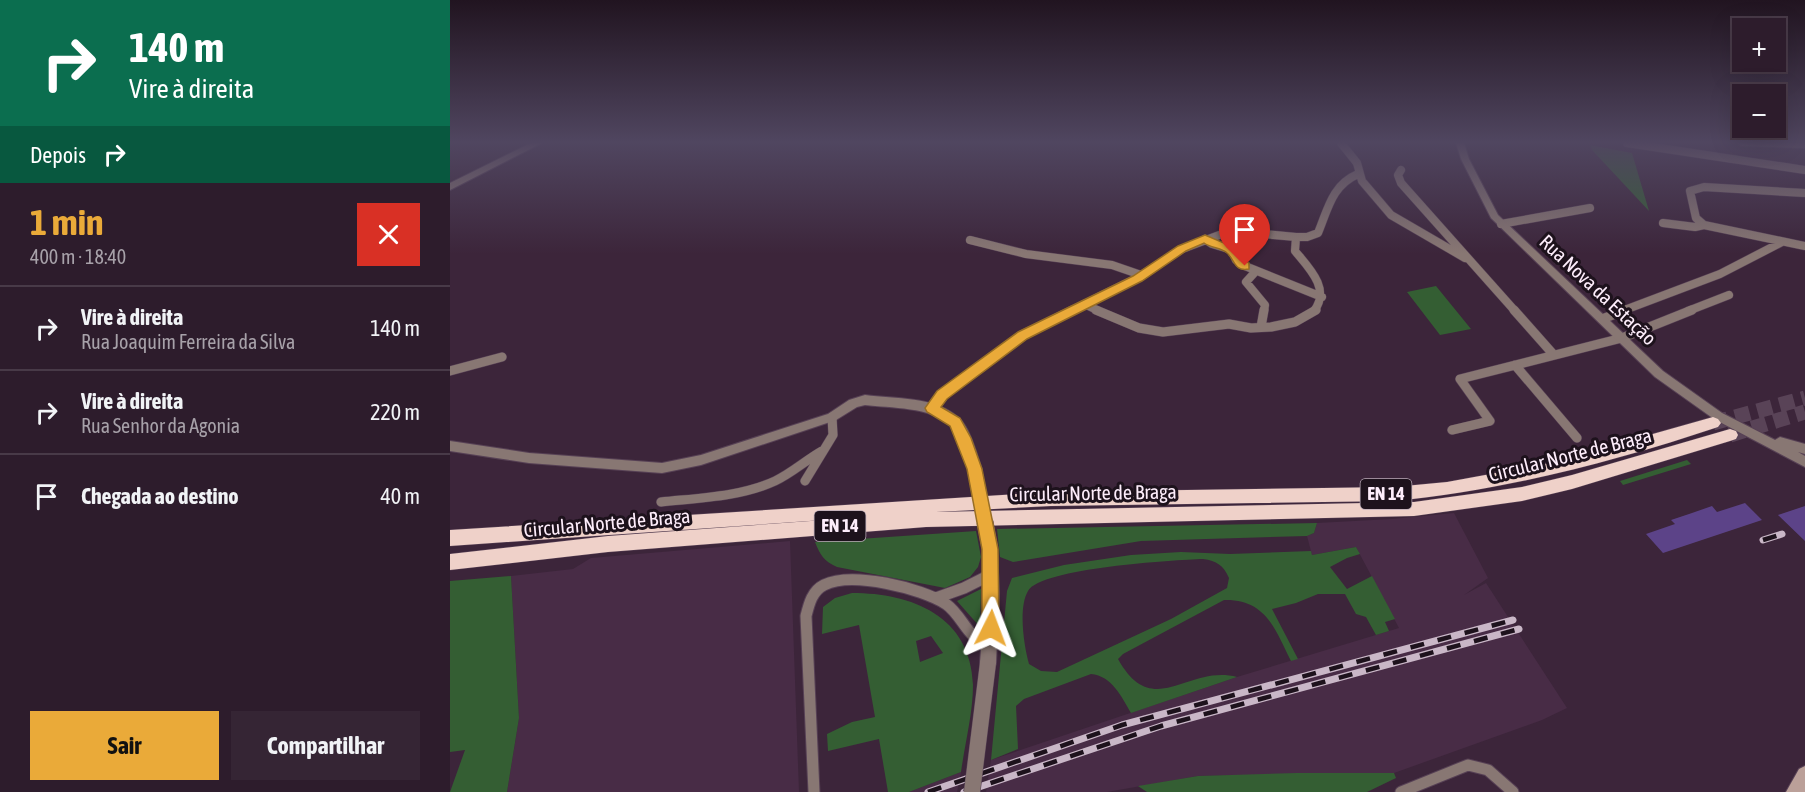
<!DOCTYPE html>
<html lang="pt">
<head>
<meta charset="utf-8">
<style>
	body { margin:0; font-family:"Asap Condensed",sans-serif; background:#352534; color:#f1f3f6; height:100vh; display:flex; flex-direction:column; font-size:22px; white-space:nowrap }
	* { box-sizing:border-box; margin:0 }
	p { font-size:20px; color:#a7a1a9 }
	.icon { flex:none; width:33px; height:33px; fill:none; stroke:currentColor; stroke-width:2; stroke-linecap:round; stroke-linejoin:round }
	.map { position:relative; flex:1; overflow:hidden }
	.details { display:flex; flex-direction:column; background:#2d1c2c; width:450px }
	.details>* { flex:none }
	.guide { background:#0b6e4f; color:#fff; overflow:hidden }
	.buttons { position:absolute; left:1282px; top:18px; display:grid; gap:12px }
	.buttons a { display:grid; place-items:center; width:54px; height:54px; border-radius:0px; background:#2d1c2c; box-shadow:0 6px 24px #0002,0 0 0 2px #483a48; font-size:30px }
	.pin { position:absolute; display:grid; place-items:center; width:51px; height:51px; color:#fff; margin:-62px -26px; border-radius:50% 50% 50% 0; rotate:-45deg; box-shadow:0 0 6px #0007 }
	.pin .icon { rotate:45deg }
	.me { position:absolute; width:66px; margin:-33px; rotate:3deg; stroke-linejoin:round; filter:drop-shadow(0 0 4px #0008) }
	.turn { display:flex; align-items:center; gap:21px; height:126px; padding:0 30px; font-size:27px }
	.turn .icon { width:78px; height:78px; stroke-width:2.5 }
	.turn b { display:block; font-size:42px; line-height:51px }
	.then { display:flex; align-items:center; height:57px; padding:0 30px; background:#0003; gap:12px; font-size:22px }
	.round { display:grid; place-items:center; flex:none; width:63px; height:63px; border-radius:0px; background:#352534 }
	.head { display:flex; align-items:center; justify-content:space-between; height:102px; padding:0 30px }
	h1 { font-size:36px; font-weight:700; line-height:45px; color:#eaaa39 }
	.action { display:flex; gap:12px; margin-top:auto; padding:12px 30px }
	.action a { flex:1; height:69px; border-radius:0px; background:#eaaa39; color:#111; font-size:24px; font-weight:700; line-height:69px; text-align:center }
	.action a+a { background:#352534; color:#f1f3f6 }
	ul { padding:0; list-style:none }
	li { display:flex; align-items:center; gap:18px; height:84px; padding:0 30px; border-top:2px solid #483a48 }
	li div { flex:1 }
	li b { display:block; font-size:22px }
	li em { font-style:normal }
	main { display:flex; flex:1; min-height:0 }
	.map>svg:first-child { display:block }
	.built { fill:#482c46 }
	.green { fill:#345e33; fill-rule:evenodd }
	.building { fill:#5c4388 }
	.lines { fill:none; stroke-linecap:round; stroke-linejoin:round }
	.trunk-tunnel { stroke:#594357; stroke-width:15; stroke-dasharray:15 8; stroke-linecap:butt }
	.minor-far2-casing { stroke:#574155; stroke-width:9 }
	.minor-far1-casing { stroke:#574155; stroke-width:10 }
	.minor-casing { stroke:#574155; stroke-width:13 }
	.tertiary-casing { stroke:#574155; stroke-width:2 }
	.secondary-casing { stroke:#574155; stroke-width:2 }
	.trunk-casing { stroke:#574155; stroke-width:1 }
	.minor-far2 { stroke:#887773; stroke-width:8 }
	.minor-far1 { stroke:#887773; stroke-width:9 }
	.minor { stroke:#887773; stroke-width:11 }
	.tertiary { fill:#887773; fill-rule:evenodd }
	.secondary { fill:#bba099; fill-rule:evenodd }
	.trunk { fill:#efd1c9; fill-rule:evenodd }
	.rail-casing { stroke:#c9b7c7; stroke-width:7 }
	.rail { stroke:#1d121c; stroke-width:4.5; stroke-dasharray:14; stroke-linecap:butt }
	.tertiary-bridge-far1-casing { stroke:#574155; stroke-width:14; stroke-linecap:butt }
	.tertiary-bridge-casing { stroke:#574155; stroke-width:17; stroke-linecap:butt }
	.tertiary-bridge-far1 { stroke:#887773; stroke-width:12 }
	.tertiary-bridge { stroke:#887773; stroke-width:16 }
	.route { fill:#eaaa39; stroke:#986e25; stroke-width:1.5 }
	.labels { text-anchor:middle; stroke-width:6; stroke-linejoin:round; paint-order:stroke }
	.shield { fill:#1d121c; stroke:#baabb8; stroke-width:1.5 }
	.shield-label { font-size:18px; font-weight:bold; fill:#fdedfb }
	.street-label { font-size:20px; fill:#fdedfb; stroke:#1d121c }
</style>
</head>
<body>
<main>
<section class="details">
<div class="guide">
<div class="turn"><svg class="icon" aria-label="right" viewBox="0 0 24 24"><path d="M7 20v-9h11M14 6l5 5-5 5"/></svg><div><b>140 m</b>Vire à direita</div></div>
<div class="then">Depois<svg class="icon" aria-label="right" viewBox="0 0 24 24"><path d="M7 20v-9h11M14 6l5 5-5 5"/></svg></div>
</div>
<div class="head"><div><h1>1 min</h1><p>400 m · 18:40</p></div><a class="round" style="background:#d93025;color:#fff"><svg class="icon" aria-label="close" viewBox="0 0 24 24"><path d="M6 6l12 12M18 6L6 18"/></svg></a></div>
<ul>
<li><svg class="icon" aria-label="right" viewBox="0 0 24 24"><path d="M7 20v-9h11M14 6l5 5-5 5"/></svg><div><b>Vire à direita</b><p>Rua Joaquim Ferreira da Silva</p></div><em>140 m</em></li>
<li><svg class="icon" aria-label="right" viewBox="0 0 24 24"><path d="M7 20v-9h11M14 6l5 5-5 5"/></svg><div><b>Vire à direita</b><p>Rua Senhor da Agonia</p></div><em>220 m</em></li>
<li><svg class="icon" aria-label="arrive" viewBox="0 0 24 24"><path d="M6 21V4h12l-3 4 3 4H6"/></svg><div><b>Chegada ao destino</b></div><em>40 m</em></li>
</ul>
<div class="action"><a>Sair</a><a>Compartilhar</a></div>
</section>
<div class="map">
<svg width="1355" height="792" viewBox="0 0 1355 792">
	<rect width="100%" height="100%" fill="#3c253a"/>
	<path class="built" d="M1004,513L1038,578L1014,595L1036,583L1117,708L1092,720L944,773L748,776L657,792H536L541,760L787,677L949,628L906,547L862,555L857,536L864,533L867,523L942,519Z
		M340,541L349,792H57L69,718L61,576L123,569L141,558Z
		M511,772L507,792H459Z"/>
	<path class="green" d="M1140,145L1182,153L1199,211L1142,150Z
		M986,286L1021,329L990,335L957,292Z
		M1237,460L1241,464L1173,485L1170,481Z
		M867,523L864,533L857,536L691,541L563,562L550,557L547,529Z
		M526,531L531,557L528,567L520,577L495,588L387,567C374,561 370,555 365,542Z
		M906,547L910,554L897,558L880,567L897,589L922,576L945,619L935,622L939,631L926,635L916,617L906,614L895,594H868L846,603L822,609L848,659L841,661C825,629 816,599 774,600L673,654L668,659C703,722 737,664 787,677L681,713C671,696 662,676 641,674L574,699L566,706L568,749L541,760L557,591L562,578L614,565L681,555L731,552L780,554L861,551L862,555ZM753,559C767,561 773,565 779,578L777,588L721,619L607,672L591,671L579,664C574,646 568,608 578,591C591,568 724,560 753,559Z
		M61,576L69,718L57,792H0L15,750L0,752V581Z
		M531,589L530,627L507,601Z
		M402,593C462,593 521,616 523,685C523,713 515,743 511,772L459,792H438L429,739L378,751L377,734L402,722L425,717L409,625L372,634L373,607L385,598ZM481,636L493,653L470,662L466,641Z
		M847,773H944L946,778L917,792H697L688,786L748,776Z"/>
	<path class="building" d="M1295,503L1312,520L1213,553L1196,534L1225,524L1221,520L1242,513L1262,506L1267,512Z
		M1355,506V541L1328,515Z"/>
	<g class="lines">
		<path class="trunk-tunnel" d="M1263,423L1355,398
			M1280,435L1355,412"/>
		<defs>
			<path id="minor-far2" d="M891,143L907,163L912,181L941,215L1015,258
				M1177,143L1355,170
				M951,170L948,175L951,183L1065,311
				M1355,193L1254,187L1240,191L1246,218L1254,225L1355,246
				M1213,223L1245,227L1254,225
				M1051,224L1140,208
				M846,237L845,251C859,268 881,289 864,311
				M755,239L762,244L782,250L786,260L795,266L872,297
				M520,240L576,254L662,265L691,275
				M806,271L796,282L815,305L814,311
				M634,304L649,311
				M620,311L687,278L732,249L780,231L846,237H857L868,233C878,209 882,185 908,174
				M1172,311L1270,274L1332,242
				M1238,311L1279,295"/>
			<path id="minor-far1" d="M646,310L689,328L713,332L779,324L801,328L821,327L845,322L866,310
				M1064,310L1103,354
				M1152,319L1176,310
				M811,327L814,310
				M1065,365L1127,438
				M0,371L52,357
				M482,408L492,395L572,335L623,310
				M1002,430L1040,421L1010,379L1172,338L1242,310
				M355,481L383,435L382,417
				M211,502C248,498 290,497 325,481C342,473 356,460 372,451"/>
			<path id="minor" d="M486,598L514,588L542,574
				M364,792L356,616C359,604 362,591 374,585C402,571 471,588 496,604C513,616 517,639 539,645
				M951,792L1018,765L1038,770L1063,792"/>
			<path id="tertiary" d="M81,143H92L0,190V183Z
				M1006,143H1014L1019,159L1048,215L1213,371L1272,413L1325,440L1330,437L1355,444V454L1348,452L1355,456V467L1264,419L1205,377L1041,218L1011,159Z
				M1287,143H1355V148L1291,146Z
				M415,395C445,399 485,396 509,418C521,430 526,453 532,469L530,473L525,474L520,473C513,459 512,437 500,425C482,407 440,408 415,405L407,407L386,420L251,465L212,473L79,463L0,451V441L79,453L212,463L251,455L378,414L399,400Z
				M540,543L545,545L547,549L549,594L546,663L544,669L538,671L532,669L530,663L535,594L533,549L535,545Z"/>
			<path id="secondary" d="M1355,766V792H1336L1349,769Z"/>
			<path id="trunk" d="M1263,417L1268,419L1271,423L1268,427C1163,462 1055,490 944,501L601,506L486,512L964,502L1072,487L1122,475L1280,429L1286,431L1288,435L1286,439L1280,441L1122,489L1072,501L964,516L476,527L158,552L0,570V554L158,536L388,519L0,546V530L601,492L944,487L997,482L1100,463Z"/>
		</defs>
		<use href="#minor-far2" class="minor-far2-casing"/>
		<use href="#minor-far1" class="minor-far1-casing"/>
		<use href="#minor" class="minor-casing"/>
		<use href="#tertiary" class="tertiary-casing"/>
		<use href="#secondary" class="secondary-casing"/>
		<use href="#trunk" class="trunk-casing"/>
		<use href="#minor-far2" class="minor-far2"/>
		<use href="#minor-far1" class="minor-far1"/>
		<use href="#minor" class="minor"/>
		<use href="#tertiary" class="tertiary"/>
		<use href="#secondary" class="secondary"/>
		<use href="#trunk" class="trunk"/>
		<defs>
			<path id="rail" d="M1313,540L1332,534
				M478,792L672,725L1063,620
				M514,792L711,726L1069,629"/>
		</defs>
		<use href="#rail" class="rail-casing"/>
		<use href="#rail" class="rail"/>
		<defs>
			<path id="tertiary-bridge-far1" d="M525,469L535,523"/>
			<path id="tertiary-bridge" d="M535,522L540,549
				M522,792L538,663"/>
		</defs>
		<use href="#tertiary-bridge-far1" class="tertiary-bridge-far1-casing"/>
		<use href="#tertiary-bridge" class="tertiary-bridge-casing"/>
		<use href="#tertiary-bridge-far1" class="tertiary-bridge-far1"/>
		<use href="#tertiary-bridge" class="tertiary-bridge"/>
	</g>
	<linearGradient id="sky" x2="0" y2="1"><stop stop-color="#211420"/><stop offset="0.56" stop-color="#504660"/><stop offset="1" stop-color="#504660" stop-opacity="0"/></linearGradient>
	<rect width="1355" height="254" fill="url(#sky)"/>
	<path class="route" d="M755,235L786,248L791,258L799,263V269C784,272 785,260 777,253C772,248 761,248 754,243L736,251L692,281L577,339L497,399L491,407L510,418L521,438L532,469L548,549L549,628L547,634L541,636L534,634L532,628V549L517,469L500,426L477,412L475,408L487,391L568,332L683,276L728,246Z"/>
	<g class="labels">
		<g class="shield">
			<rect x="910.5" y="479" width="51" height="30" rx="4.5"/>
			<rect x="364.5" y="511" width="51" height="30" rx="4.5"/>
		</g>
		<g class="shield-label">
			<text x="936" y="500">EN 14</text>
			<text x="390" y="532">EN 14</text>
		</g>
		<g class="street-label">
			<text transform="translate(1148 290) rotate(43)" y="7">Rua Nova da Estação</text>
			<text transform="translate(1120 455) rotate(-14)" y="7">Circular Norte de Braga</text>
			<text transform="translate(643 493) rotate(-1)" y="7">Circular Norte de Braga</text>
			<text transform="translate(157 523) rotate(-5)" y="7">Circular Norte de Braga</text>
		</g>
	</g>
</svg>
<div class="buttons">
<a>+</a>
<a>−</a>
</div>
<div class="pin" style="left:795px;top:266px;background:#d93025"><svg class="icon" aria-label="arrive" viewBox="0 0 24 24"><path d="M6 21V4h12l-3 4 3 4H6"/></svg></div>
<svg class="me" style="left:541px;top:628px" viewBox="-20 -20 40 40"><path d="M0-17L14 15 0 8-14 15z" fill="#eaaa39" stroke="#fff" stroke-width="4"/></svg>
</div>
</main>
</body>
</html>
